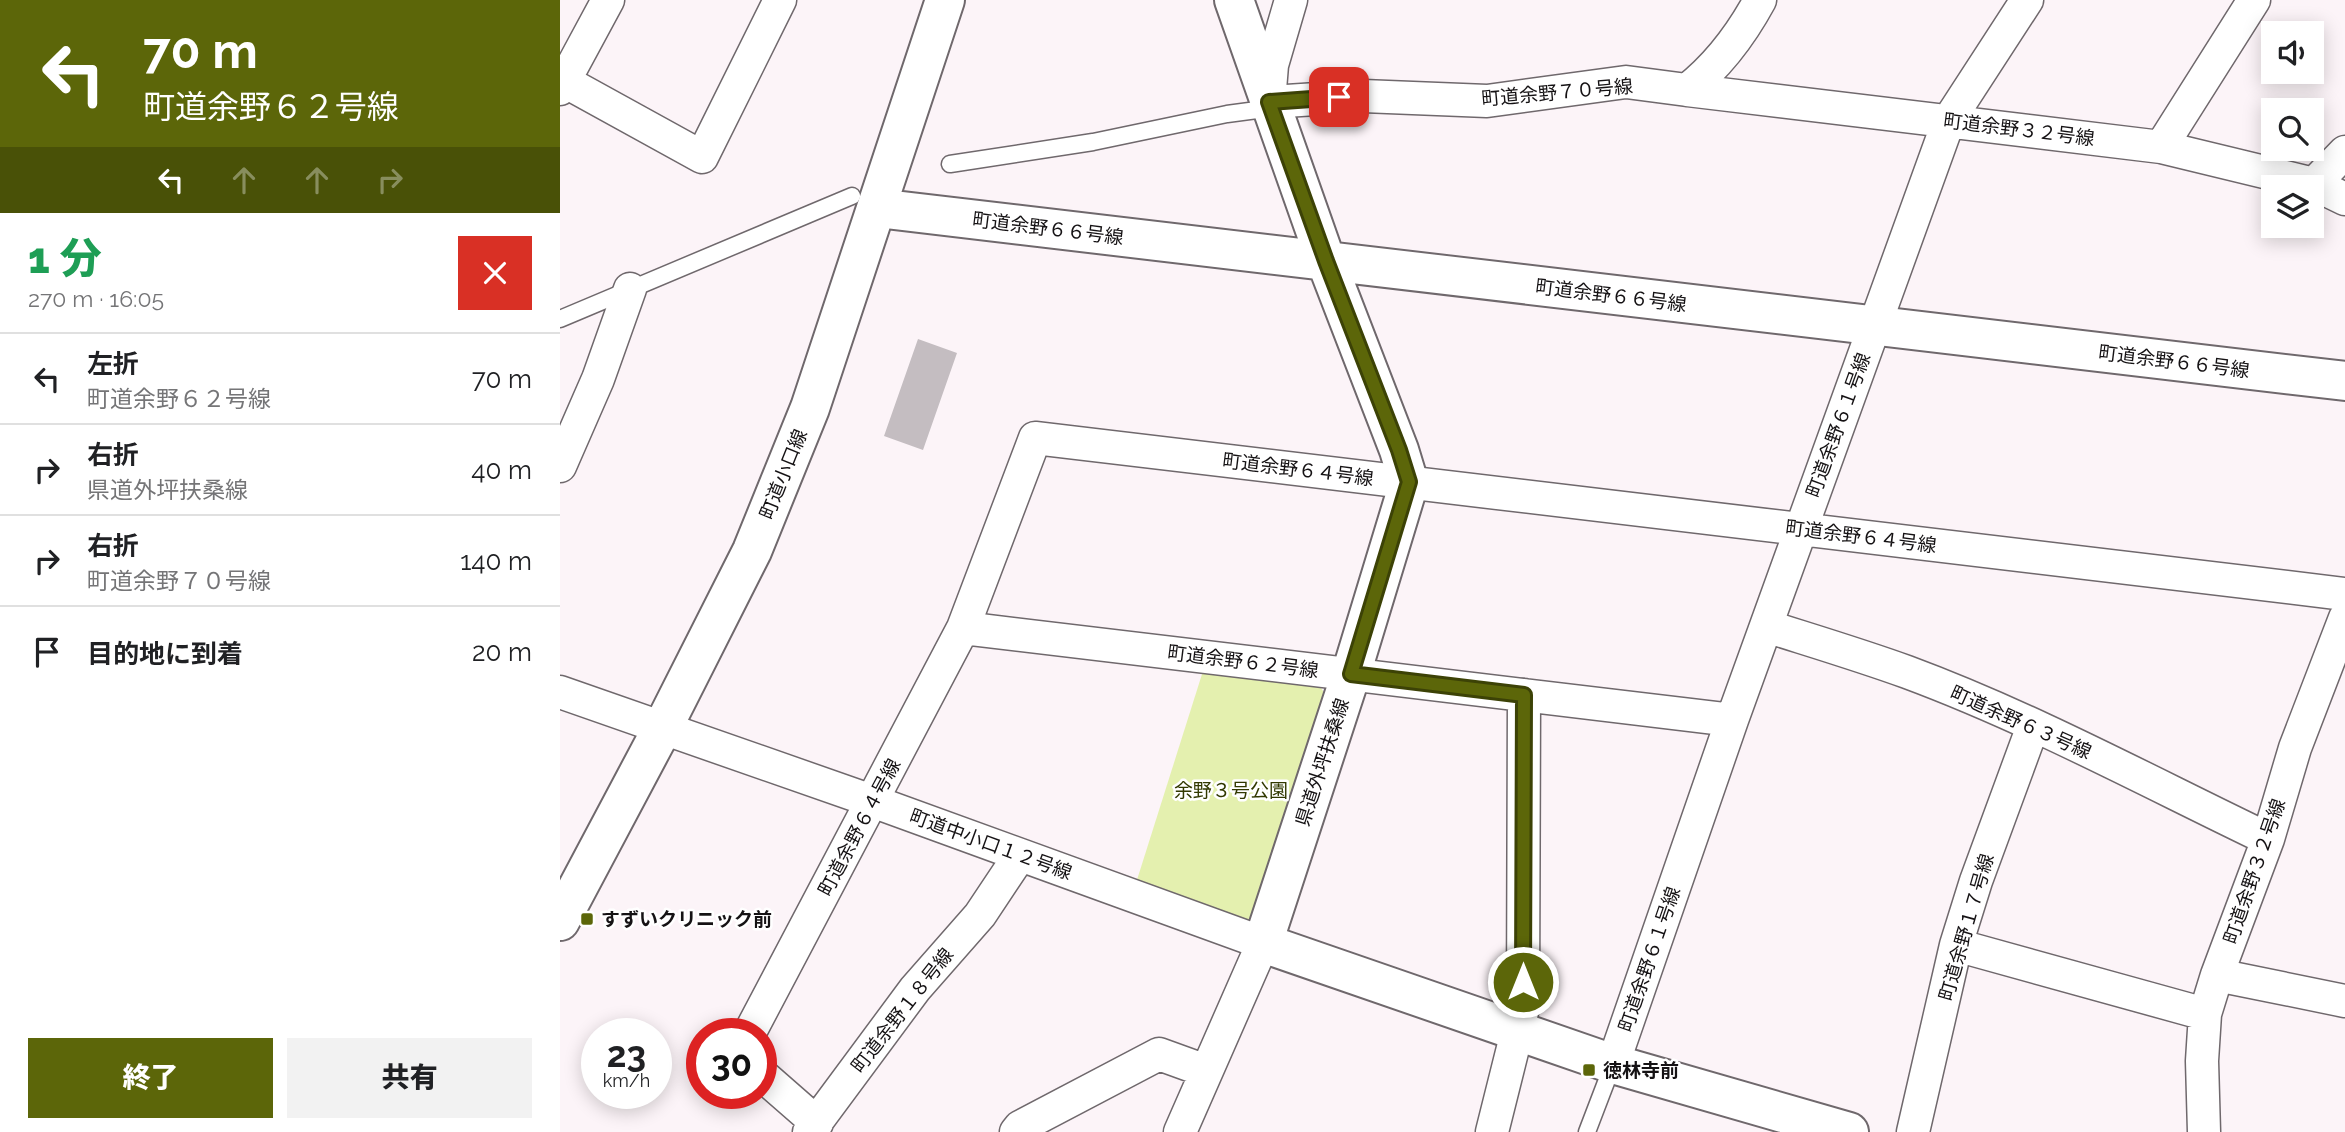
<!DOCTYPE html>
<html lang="ja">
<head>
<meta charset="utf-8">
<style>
	body { margin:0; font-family:Raleway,"Noto Sans JP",sans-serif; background:#f2f2f2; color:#202124; height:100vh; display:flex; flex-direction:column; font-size:26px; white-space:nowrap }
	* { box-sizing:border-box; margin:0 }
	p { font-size:23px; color:#757577 }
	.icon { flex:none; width:38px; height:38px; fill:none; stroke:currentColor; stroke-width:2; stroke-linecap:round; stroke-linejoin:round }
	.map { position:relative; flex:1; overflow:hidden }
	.drawer { display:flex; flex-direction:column; background:#fff; width:560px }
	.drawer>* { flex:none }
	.banner { background:#5c6609; color:#fff; overflow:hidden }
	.controls { position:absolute; left:1701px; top:21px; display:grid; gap:14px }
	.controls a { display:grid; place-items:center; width:63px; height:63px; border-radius:0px; background:#fff; box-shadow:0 4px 18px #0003; font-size:35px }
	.speed { position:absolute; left:21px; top:1018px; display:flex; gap:14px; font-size:35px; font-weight:700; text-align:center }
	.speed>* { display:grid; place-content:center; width:91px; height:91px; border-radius:50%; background:#fff; box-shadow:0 4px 18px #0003; line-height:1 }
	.speed small { font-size:18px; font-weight:400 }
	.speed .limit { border:10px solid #d22; background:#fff; color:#111 }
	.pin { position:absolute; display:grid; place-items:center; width:60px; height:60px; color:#fff; margin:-30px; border-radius:14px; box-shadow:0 4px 10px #0006 }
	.me { position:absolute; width:77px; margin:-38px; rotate:0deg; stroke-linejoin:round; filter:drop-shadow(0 0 5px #0008) }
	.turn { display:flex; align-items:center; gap:24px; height:147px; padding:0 28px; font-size:32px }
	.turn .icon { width:91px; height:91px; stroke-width:2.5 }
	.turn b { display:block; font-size:49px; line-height:60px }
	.lanes { display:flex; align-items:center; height:66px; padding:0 28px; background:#0003; justify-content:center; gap:35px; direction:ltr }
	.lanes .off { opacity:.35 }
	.round { display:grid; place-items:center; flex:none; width:74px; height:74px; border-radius:0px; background:#f2f2f2 }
	.overview { display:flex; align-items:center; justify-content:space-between; height:119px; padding:0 28px }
	h1 { font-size:42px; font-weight:800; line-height:52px; color:#1e9e55 }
	.primary-button { display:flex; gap:14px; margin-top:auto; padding:14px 28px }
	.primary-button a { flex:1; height:80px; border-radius:0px; background:#5c6609; color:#fff; font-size:28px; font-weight:800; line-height:80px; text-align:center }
	.primary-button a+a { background:#f2f2f2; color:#202124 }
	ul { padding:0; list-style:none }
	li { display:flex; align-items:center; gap:21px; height:91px; padding:0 28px; border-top:2px solid #e0e0e0 }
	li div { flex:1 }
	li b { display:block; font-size:26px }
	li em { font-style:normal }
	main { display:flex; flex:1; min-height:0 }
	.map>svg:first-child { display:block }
	.green { fill:#e4f0af }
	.building { fill:#c4bdc1 }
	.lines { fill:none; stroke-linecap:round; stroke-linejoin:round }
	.lane-casing { stroke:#6f686c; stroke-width:19 }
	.street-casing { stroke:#6f686c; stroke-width:35 }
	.secondary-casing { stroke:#6f686c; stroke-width:42 }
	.lane { stroke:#fff; stroke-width:16 }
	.street { stroke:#fff; stroke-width:32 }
	.secondary { stroke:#fff; stroke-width:38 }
	.route-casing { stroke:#3c4206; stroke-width:18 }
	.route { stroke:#5c6609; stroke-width:12 }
	.poi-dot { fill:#5c6609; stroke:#fff; stroke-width:2.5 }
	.labels { text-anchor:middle; stroke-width:5; stroke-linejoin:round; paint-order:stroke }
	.street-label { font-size:19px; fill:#151214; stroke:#fff }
	.park-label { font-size:19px; fill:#313800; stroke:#fff }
	.poi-label { font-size:19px; font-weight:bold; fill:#151214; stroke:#fff; text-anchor:start }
</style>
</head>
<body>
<main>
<section class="drawer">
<div class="banner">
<div class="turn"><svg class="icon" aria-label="left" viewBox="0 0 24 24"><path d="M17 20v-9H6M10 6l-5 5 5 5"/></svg><div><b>70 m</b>町道余野６２号線</div></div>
<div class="lanes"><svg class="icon" aria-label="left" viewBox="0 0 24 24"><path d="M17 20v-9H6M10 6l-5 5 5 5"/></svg><svg class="icon off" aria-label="ahead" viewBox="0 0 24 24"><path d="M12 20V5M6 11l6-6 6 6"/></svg><svg class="icon off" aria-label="ahead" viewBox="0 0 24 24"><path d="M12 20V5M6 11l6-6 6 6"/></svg><svg class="icon off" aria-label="right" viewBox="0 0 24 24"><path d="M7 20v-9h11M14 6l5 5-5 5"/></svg></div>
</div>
<div class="overview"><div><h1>1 分</h1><p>270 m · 16:05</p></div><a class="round" style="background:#d93025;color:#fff"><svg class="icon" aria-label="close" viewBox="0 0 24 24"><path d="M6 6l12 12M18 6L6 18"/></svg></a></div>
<ul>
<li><svg class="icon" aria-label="left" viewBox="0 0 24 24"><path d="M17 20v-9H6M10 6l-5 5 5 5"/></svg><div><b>左折</b><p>町道余野６２号線</p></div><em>70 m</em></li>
<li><svg class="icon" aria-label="right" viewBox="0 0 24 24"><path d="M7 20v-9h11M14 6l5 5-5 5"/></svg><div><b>右折</b><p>県道外坪扶桑線</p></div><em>40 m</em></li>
<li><svg class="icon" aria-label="right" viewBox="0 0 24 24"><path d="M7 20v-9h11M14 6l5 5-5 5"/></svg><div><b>右折</b><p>町道余野７０号線</p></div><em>140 m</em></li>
<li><svg class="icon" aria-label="arrive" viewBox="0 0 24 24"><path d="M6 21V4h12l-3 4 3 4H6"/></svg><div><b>目的地に到着</b></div><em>20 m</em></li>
</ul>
<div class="primary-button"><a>終了</a><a>共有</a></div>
</section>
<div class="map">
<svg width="1785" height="1132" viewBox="0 0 1785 1132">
	<rect width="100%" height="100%" fill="#fcf4f8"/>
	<path class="green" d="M643,671L759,685L767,697L697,917L685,922L576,883Z"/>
	<path class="building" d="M358,339L397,353L363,450L324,436Z
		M703,784L723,789L720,798L701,792Z"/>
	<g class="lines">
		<defs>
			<path id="lane" d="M390,164L533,142L667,114L697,110L709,102
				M0,319L292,196
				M1027,1132L1053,1064"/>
			<path id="street" d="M731,0L712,65L709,102L803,96L927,101L1066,82L1127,90C1159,65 1181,35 1200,0
				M4,81L142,157L220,0
				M0,89L48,0
				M1127,90L1601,147L1754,184L1785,199
				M1601,147L1694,0
				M1754,184L1785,152
				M0,466L38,379L70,289
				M1206,626C1253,641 1300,655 1347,672C1471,718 1589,782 1708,839
				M403,628L1172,720
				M0,692L312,801L703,943L620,1132
				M1396,945L1645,1014
				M1657,975L1785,1001
				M189,1034L403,628L475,438L1785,594
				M1053,1064L1172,720L1389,120L1467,0
				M201,1074L257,1123
				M249,1132L355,989L420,915L460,855
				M456,1132L460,1127L599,1054L646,1071
				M932,1132L963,1008L964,695
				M1353,1132L1396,945L1416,881L1473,726
				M1644,1132L1642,1061L1645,1014L1657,975L1708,839L1735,748L1785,618"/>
			<path id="secondary" d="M674,0L766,261L839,450L849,483L791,674L703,943L1053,1064L1289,1132
				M317,208L1785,381
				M0,921L103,727L192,551L250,408L385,0"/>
		</defs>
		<use href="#lane" class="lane-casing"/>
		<use href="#street" class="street-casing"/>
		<use href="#secondary" class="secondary-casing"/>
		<use href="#lane" class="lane"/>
		<use href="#street" class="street"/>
		<use href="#secondary" class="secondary"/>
	</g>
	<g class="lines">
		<defs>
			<path id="route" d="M779,97L709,102L766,261L839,450L849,482L791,674L964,695L963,982"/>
		</defs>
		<use href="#route" class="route-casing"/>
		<use href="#route" class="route"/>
	</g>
	<g class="poi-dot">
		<rect x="20" y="912" width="14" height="14" rx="3.5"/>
		<rect x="1022" y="1063" width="14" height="14" rx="3.5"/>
	</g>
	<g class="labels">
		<g class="street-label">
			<text transform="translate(997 92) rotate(-5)" y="7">町道余野７０号線</text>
			<text transform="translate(1459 129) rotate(7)" y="7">町道余野３２号線</text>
			<text transform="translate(488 228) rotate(7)" y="7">町道余野６６号線</text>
			<text transform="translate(1051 295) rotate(7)" y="7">町道余野６６号線</text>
			<text transform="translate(1614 361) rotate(7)" y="7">町道余野６６号線</text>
			<text transform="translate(1278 425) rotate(-70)" y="7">町道余野６１号線</text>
			<text transform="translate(738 469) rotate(7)" y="7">町道余野６４号線</text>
			<text transform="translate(223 474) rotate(-68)" y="7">町道小口線</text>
			<text transform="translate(1301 536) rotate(7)" y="7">町道余野６４号線</text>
			<text transform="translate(683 661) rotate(7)" y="7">町道余野６２号線</text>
			<text transform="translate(1461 722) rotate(24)" y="7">町道余野６３号線</text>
			<text transform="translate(762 762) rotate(-72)" y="7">県道外坪扶桑線</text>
			<text transform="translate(299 827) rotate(-62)" y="7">町道余野６４号線</text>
			<text transform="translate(431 844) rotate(20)" y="7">町道中小口１２号線</text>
			<text transform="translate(1694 871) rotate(-71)" y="7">町道余野３２号線</text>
			<text transform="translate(1406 927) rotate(-74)" y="7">町道余野１７号線</text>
			<text transform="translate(1089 959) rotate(-71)" y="7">町道余野６１号線</text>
			<text transform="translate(342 1010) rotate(-52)" y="7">町道余野１８号線</text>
		</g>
		<g class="park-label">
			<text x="671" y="797">余野３号公園</text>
		</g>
		<g class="poi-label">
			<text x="41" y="926">すずいクリニック前</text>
			<text x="1043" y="1077">徳林寺前</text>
		</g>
	</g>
</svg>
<div class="controls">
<a><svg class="icon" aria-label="sound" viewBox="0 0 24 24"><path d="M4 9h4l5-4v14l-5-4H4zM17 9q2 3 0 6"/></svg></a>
<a><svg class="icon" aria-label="search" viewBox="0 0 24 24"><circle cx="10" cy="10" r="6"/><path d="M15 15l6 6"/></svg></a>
<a><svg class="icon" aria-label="layers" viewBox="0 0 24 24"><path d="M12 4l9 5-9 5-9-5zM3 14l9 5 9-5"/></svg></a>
</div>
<div class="speed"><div>23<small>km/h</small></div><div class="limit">30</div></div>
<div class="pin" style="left:779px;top:97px;background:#d93025"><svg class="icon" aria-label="arrive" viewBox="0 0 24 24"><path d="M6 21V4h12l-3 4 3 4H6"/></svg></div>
<svg class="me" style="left:963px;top:982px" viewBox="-20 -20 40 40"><circle r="17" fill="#5c6609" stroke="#fff" stroke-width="3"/><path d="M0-11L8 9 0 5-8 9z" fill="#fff"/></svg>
</div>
</main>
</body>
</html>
